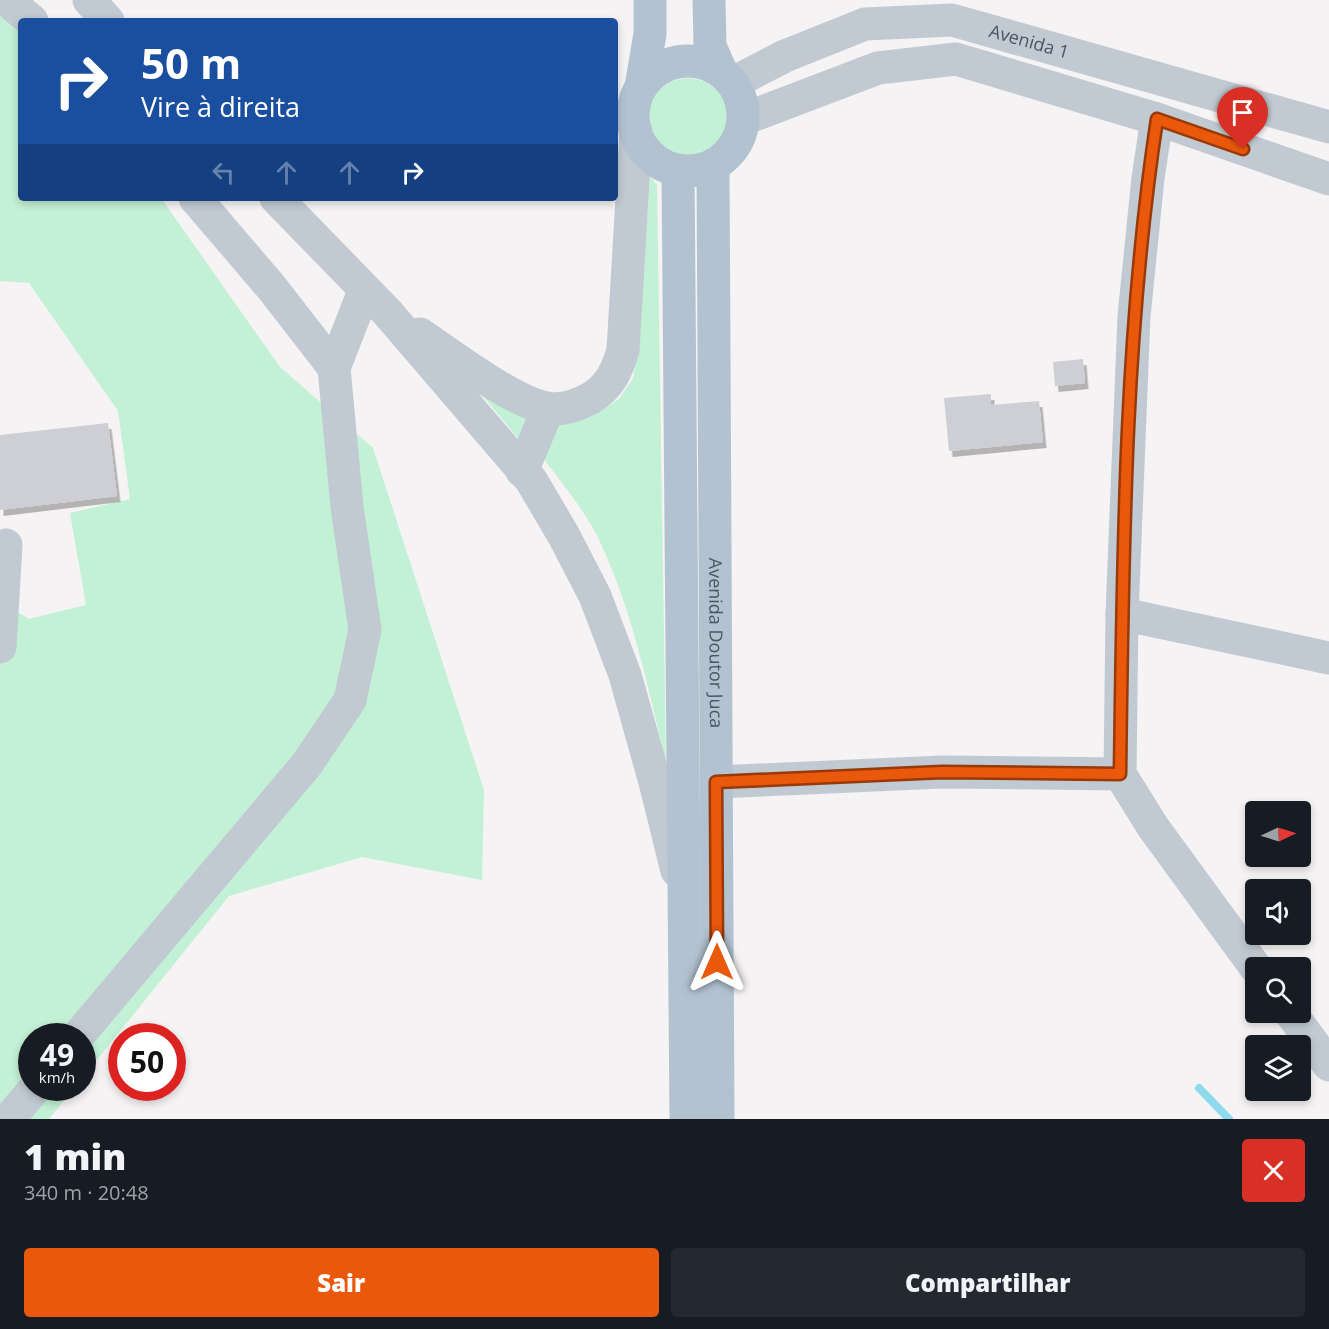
<!DOCTYPE html>
<html lang="pt">
<head>
<meta charset="utf-8">
<style>
	body { margin:0; font-family:"Open Sans",sans-serif; background:#242831; color:#f1f3f6; height:100vh; display:flex; flex-direction:column; font-size:22px; white-space:nowrap }
	* { box-sizing:border-box; margin:0 }
	p { font-size:20px; color:#9ea1a6 }
	.icon { flex:none; width:33px; height:33px; fill:none; stroke:currentColor; stroke-width:2; stroke-linecap:round; stroke-linejoin:round }
	.map { position:relative; height:1119px; overflow:hidden }
	.sheet { display:flex; flex-direction:column; background:#171b24; flex:1 }
	.sheet>* { flex:none }
	.guide { position:absolute; left:18px; top:18px; width:600px; height:183px; border-radius:6px; box-shadow:0 3px 9px #0003; background:#1a4fa0; color:#fff; overflow:hidden }
	.needle { width:39px; rotate:86deg }
	.buttons { position:absolute; left:1245px; top:801px; display:grid; gap:12px }
	.buttons a { display:grid; place-items:center; width:66px; height:66px; border-radius:6px; background:#171b24; box-shadow:0 3px 9px #0003; font-size:30px }
	.speed { position:absolute; left:18px; top:1023px; display:flex; gap:12px; font-size:30px; font-weight:700; text-align:center }
	.speed>* { display:grid; place-content:center; width:78px; height:78px; border-radius:50%; background:#171b24; box-shadow:0 3px 9px #0003; line-height:1 }
	.speed small { font-size:15px; font-weight:400 }
	.speed .limit { border:9px solid #d22; background:#fff; color:#111 }
	.pin { position:absolute; display:grid; place-items:center; width:51px; height:51px; color:#fff; margin:-62px -26px; border-radius:50% 50% 50% 0; rotate:-45deg; box-shadow:0 0 6px #0007 }
	.pin .icon { rotate:45deg }
	.me { position:absolute; width:66px; margin:-33px; rotate:0deg; stroke-linejoin:round; filter:drop-shadow(0 0 4px #0008) }
	.turn { display:flex; align-items:center; gap:21px; height:126px; padding:0 24px; font-size:27px }
	.turn .icon { width:78px; height:78px; stroke-width:2.5 }
	.turn b { display:block; font-size:42px; line-height:51px }
	.lanes { display:flex; align-items:center; height:57px; padding:0 24px; background:#0003; justify-content:center; gap:30px; direction:ltr }
	.lanes .off { opacity:.35 }
	.round { display:grid; place-items:center; flex:none; width:63px; height:63px; border-radius:6px; background:#242831 }
	.summary { display:flex; align-items:center; justify-content:space-between; height:102px; padding:0 24px }
	h1 { font-size:36px; font-weight:800; line-height:45px }
	.button { display:flex; gap:12px; margin-top:auto; padding:12px 24px }
	.button a { flex:1; height:69px; border-radius:6px; background:#ea580c; color:#fff; font-size:24px; font-weight:800; line-height:69px; text-align:center }
	.button a+a { background:#242831; color:#f1f3f6 }
	.map>svg:first-child { display:block }
	.green { fill:#c3f1d5 }
	.lines { fill:none; stroke-linecap:round; stroke-linejoin:round }
	.stream { stroke:#90daee; stroke-width:8 }
	.building { fill:#cdcfd5; filter:url(#shadow) }
	.minor { stroke:#c1cad2; stroke-width:33 }
	.major { stroke:#b3c2d1; stroke-width:33 }
	.route-casing { stroke:#983908; stroke-width:15 }
	.route { stroke:#ea580c; stroke-width:10 }
	.labels { text-anchor:middle; stroke-width:4.5; stroke-linejoin:round; paint-order:stroke }
	.street-label { font-size:18px; fill:#4a5661; stroke:#fff }
</style>
</head>
<body>
<div class="map">
<svg width="1329" height="1119" viewBox="0 0 1329 1119">
	<defs>
		<filter id="shadow"><feDropShadow dx="3.5" dy="6" stdDeviation="0" flood-color="#0004"/></filter>
	</defs>
	<rect width="100%" height="100%" fill="#f5f3f3"/>
	<path class="green" d="M0,12L21,31V198H161L280,367L373,448L484,790L482,880L362,857L229,896L83,1077L82,1036H32V1088H74L49,1119H0V601L29,619L86,605L70,513L130,499L118,411L29,283L0,281Z
		M649 117a39 39 0 1 1 78 0a39 39 0 1 1-78 0Z
		M650,176L657,185L666,762C648,688 633,613 601,544C586,511 561,482 540,454L551,425L597,413L619,399L633,378L639,344Z
		M478,390L529,418L521,442Z"/>
	<g class="lines">
		<path class="stream" d="M1199,1088L1229,1119"/>
	</g>
	<path class="building" d="M1083,359L1085,383L1055,386L1053,362Z
		M991,394V405L1039,401L1043,442L949,451L944,398Z
		M108,423L117,496L0,510V435Z"/>
	<g class="lines">
		<g class="minor">
			<path d="M7,0L32,21"/>
			<path d="M89,0L108,21"/>
			<path id="s1" d="M733,83L785,56L865,24L952,20L1329,127"/>
			<path d="M744,119L878,68L956,59L1157,119L1329,179"/>
			<path d="M1157,119L1148,178L1134,316L1122,614L1120,774L1153,827L1256,968"/>
			<path d="M195,198L272,288L334,368L364,291"/>
			<path d="M276,198L387,312L531,480L564,536L595,596L625,675L655,782L677,871"/>
			<path d="M420,334C450,354 514,403 547,408C561,411 578,405 591,398C610,386 617,371 623,350L636,131"/>
			<path d="M522,471L548,409"/>
			<path d="M1122,614L1329,658"/>
			<path d="M0,647L6,545"/>
			<path d="M716,782L942,772L1120,774"/>
			<path d="M1290,1012L1329,1065"/>
			<path d="M78,1036L307,764L350,700L365,630L347,507L334,368"/>
			<path d="M9,1119L35,1088"/>
		</g>
		<g class="major">
			<path d="M709,0L710,46L720,69"/>
			<circle cx="688" cy="116" r="55"/>
			<path d="M641,87L650,34V0"/>
			<path id="s2" d="M713,166L718,1119"/>
			<path d="M678,171L686,1119"/>
		</g>
	</g>
	<g class="lines">
		<defs>
			<path id="route" d="M717,962L716,782L942,772L1120,774C1123,556 1124,335 1157,119L1243,149"/>
		</defs>
		<use href="#route" class="route-casing"/>
		<use href="#route" class="route"/>
	</g>
	<g class="labels">
		<g class="street-label">
			<text dy="6" stroke="none"><textPath href="#s1" startOffset="312">Avenida 1</textPath></text>
			<text dy="6" stroke="none"><textPath href="#s2" startOffset="477">Avenida Doutor Juca</textPath></text>
		</g>
	</g>
</svg>
<div class="buttons">
<a><svg class="needle" viewBox="-14 -14 28 28"><path d="M0-13l5 13h-10z" fill="#e53935"/><path d="M0 13l5-13h-10z" fill="#9ea1a6"/></svg></a>
<a><svg class="icon" aria-label="sound" viewBox="0 0 24 24"><path d="M4 9h4l5-4v14l-5-4H4zM17 9q2 3 0 6"/></svg></a>
<a><svg class="icon" aria-label="search" viewBox="0 0 24 24"><circle cx="10" cy="10" r="6"/><path d="M15 15l6 6"/></svg></a>
<a><svg class="icon" aria-label="layers" viewBox="0 0 24 24"><path d="M12 4l9 5-9 5-9-5zM3 14l9 5 9-5"/></svg></a>
</div>
<div class="speed"><div>49<small>km/h</small></div><div class="limit">50</div></div>
<div class="pin" style="left:1243px;top:149px;background:#d93025"><svg class="icon" aria-label="arrive" viewBox="0 0 24 24"><path d="M6 21V4h12l-3 4 3 4H6"/></svg></div>
<svg class="me" style="left:717px;top:962px" viewBox="-20 -20 40 40"><path d="M0-17L14 15 0 8-14 15z" fill="#ea580c" stroke="#fff" stroke-width="4"/></svg>
<div class="guide">
<div class="turn"><svg class="icon" aria-label="right" viewBox="0 0 24 24"><path d="M7 20v-9h11M14 6l5 5-5 5"/></svg><div><b>50 m</b>Vire à direita</div></div>
<div class="lanes"><svg class="icon off" aria-label="left" viewBox="0 0 24 24"><path d="M17 20v-9H6M10 6l-5 5 5 5"/></svg><svg class="icon off" aria-label="ahead" viewBox="0 0 24 24"><path d="M12 20V5M6 11l6-6 6 6"/></svg><svg class="icon off" aria-label="ahead" viewBox="0 0 24 24"><path d="M12 20V5M6 11l6-6 6 6"/></svg><svg class="icon" aria-label="right" viewBox="0 0 24 24"><path d="M7 20v-9h11M14 6l5 5-5 5"/></svg></div>
</div>
</div>
<section class="sheet">
<div class="summary"><div><h1>1 min</h1><p>340 m · 20:48</p></div><a class="round" style="background:#d93025;color:#fff"><svg class="icon" aria-label="close" viewBox="0 0 24 24"><path d="M6 6l12 12M18 6L6 18"/></svg></a></div>
<div class="button"><a>Sair</a><a>Compartilhar</a></div>
</section>
</body>
</html>
